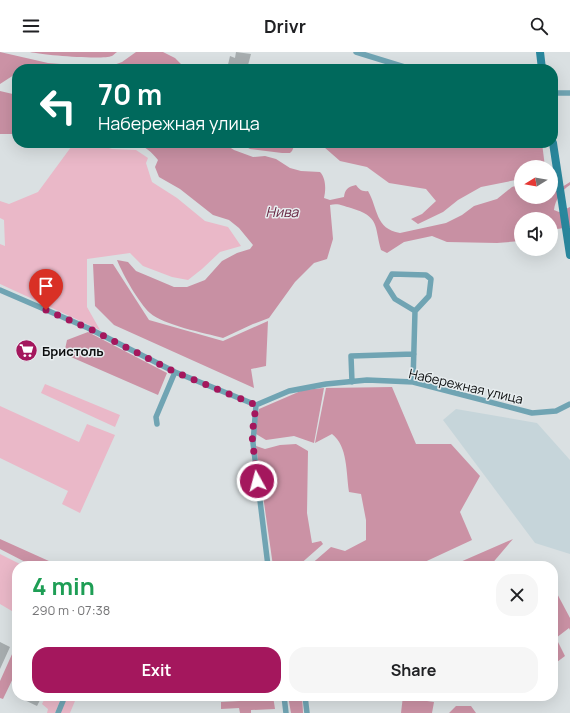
<!DOCTYPE html>
<html lang="en">
<head>
<meta charset="utf-8">
<style>
	body { margin:0; font-family:Manrope,sans-serif; background:#f6f6f6; color:#202124; height:100vh; display:flex; flex-direction:column; font-size:15px; white-space:nowrap }
	* { box-sizing:border-box; margin:0 }
	p { font-size:13px; color:#757577 }
	.icon { flex:none; width:22px; height:22px; fill:none; stroke:currentColor; stroke-width:2; stroke-linecap:round; stroke-linejoin:round }
	.map { position:relative; flex:1; overflow:hidden }
	.details { position:absolute; left:12px; top:509px; width:546px; height:140px; display:flex; flex-direction:column; background:#fff; border-radius:16px; box-shadow:0 4px 16px #0002 }
	.details>* { flex:none }
	.guide { position:absolute; left:12px; top:12px; width:546px; height:84px; border-radius:16px; box-shadow:0 4px 16px #0002; background:#00695c; color:#fff; overflow:hidden }
	.needle { width:26px; rotate:259deg }
	.tools { position:absolute; left:514px; top:108px; display:grid; gap:8px }
	.tools a { display:grid; place-items:center; width:44px; height:44px; border-radius:50%; background:#fff; box-shadow:0 4px 16px #0002; font-size:20px }
	.pin { position:absolute; display:grid; place-items:center; width:34px; height:34px; color:#fff; margin:-41px -17px; border-radius:50% 50% 50% 0; rotate:-45deg; box-shadow:0 0 4px #0007 }
	.pin .icon { rotate:45deg }
	.me { position:absolute; width:44px; margin:-22px; rotate:353deg; stroke-linejoin:round; filter:drop-shadow(0 0 3px #0008) }
	.turn { display:flex; align-items:center; gap:14px; height:84px; padding:0 20px; font-size:18px }
	.turn .icon { width:52px; height:52px; stroke-width:2.5 }
	.turn b { display:block; font-size:28px; line-height:34px }
	.round { display:grid; place-items:center; flex:none; width:42px; height:42px; border-radius:16px; background:#f6f6f6 }
	.overview { display:flex; align-items:center; justify-content:space-between; height:68px; padding:0 20px }
	h1 { font-size:24px; font-weight:700; line-height:30px; color:#1e9e55 }
	.cta { display:flex; gap:8px; margin-top:auto; padding:8px 20px }
	.cta a { flex:1; height:46px; border-radius:16px; background:#a4175d; color:#fff; font-size:16px; font-weight:700; line-height:46px; text-align:center }
	.cta a+a { background:#f6f6f6; color:#202124 }
	header { display:flex; justify-content:space-between; align-items:center; height:52px; padding:0 20px; background:#fff; font-size:18px; font-weight:700 }
	.map>svg:first-child { display:block }
	.built { fill:#c6d5da }
	.green { fill:#eab8c8 }
	.forest { fill:#cb92a5 }
	.water { fill:#c890a3 }
	.building { fill:#a7adaf }
	.lines { fill:none; stroke-linecap:round; stroke-linejoin:round }
	.street { stroke:#70a4b3; stroke-width:5.5 }
	.secondary { stroke:#2a879d; stroke-width:8 }
	.route { stroke:#a4175d; stroke-width:7; stroke-dasharray:0 12.6 }
	.labels { text-anchor:middle; stroke-width:3; stroke-linejoin:round; paint-order:stroke }
	.poi-label { font-size:13px; font-weight:bold; fill:#0b0d0e; stroke:#e7edef; text-anchor:start }
	.street-label { font-size:13px; fill:#0b0d0e; stroke:#e7edef }
	.water-label { font-size:14px; font-style:italic; fill:#631f3c; stroke:#e7edef }
</style>
</head>
<body>
<header><svg class="icon" aria-label="menu" viewBox="0 0 24 24"><path d="M4 6h16M4 12h16M4 18h16"/></svg>Drivr<svg class="icon" aria-label="search" viewBox="0 0 24 24"><circle cx="10" cy="10" r="6"/><path d="M15 15l6 6"/></svg></header>
<div class="map">
<svg width="570" height="661" viewBox="0 0 570 661">
	<rect width="100%" height="100%" fill="#dae0e2"/>
	<path class="built" d="M456,357L537,371L570,408V502L535,491L443,368Z"/>
	<path class="green" d="M74,91H93L112,97L136,98L148,106L146,111L152,130L177,146L205,169L228,175L241,194L220,200L202,217L188,228L172,225L143,214L130,201L87,207V255L100,278L0,232V192L5,194L4,168L0,166V149L9,152L38,140Z
		M45,332L120,363L115,375L41,341Z
		M0,354L79,390L87,372L115,383L80,461L62,452L68,439L0,406Z
		M0,502L24,514H17V562L0,552Z
		M46,644H62L55,661H47L48,657L42,652Z
		M68,644H77L70,661H60Z"/>
	<path class="forest" d="M0,0L48,11L99,15L111,14L122,10L136,0H163L175,6L181,12L184,17H17V21L0,32Z
		M30,0H117C115,1 114,3 112,4C102,8 42,3 30,0Z
		M239,91H300L295,92L292,99L290,101H282L250,97Z
		M328,91H542L545,115H521V127L481,135L458,148L443,160L418,172L411,167L422,162L436,149L426,137L389,131L367,115L340,109L324,95Z
		M93,212H113L149,268L223,289L268,269L266,314L251,317L254,336L114,273L95,254Z
		M88,280L167,321L158,343L64,302L67,288Z
		M392,335L416,392H451L480,424L460,460L472,488L416,514H309L331,495L345,499L366,488V468L361,442L349,440C346,421 348,394 332,382L315,391L326,336Z
		M324,336L314,391L294,384L266,388L256,382L255,378L259,357L303,338Z
		M296,392L308,399L307,461L312,491L321,489L323,492L298,514H273L256,394L265,397L280,393Z
		M0,487L60,514H33L0,497Z
		M513,487L490,514H451Z
		M553,534L570,566V578L569,576L556,586L565,604L553,613V579L556,576L553,571Z
		M17,591V618L3,647L0,646V629Z
		M239,644H273L275,657L251,658V661H240L239,656L221,657V650L239,649Z
		M288,644H302L303,661H291Z
		M403,644H422L420,648L434,650L432,661H401Z
		M456,654H471L476,661H449Z"/>
	<path class="water" d="M0,39L17,43L16,82H0Z
		M121,91H206L210,96L216,93L223,91L234,98L253,105L265,104L276,107L290,116L301,119L320,120C326,126 326,138 324,146L330,148L344,145C345,137 348,135 356,133C359,137 362,140 368,139C378,156 375,177 400,181L446,171L462,163L474,154L497,147L512,135L521,132V145L543,146L551,145V142L570,130V133C562,138 555,148 554,158L559,160L570,155V175L551,178V167H521V189L497,191L447,190L432,184L404,190L387,201L381,198C374,173 380,165 351,156C342,154 339,151 330,153L333,187L327,207L314,211L295,230L269,266L253,272L223,286C205,281 163,273 150,261C139,251 123,223 117,208L128,210L136,219L148,224L174,235H187L205,228L222,209L237,201L250,197L253,193L239,176L229,168L213,163L180,137L159,125L155,115L158,108C152,101 144,92 134,92C129,91 126,93 121,91Z"/>
	<path class="building" d="M236,0L251,2L247,17H227L230,4L235,6Z
		M0,590L10,595L0,617Z
		M16,644H42L37,654Z"/>
	<g class="lines">
		<path class="street" d="M356,0L411,17
			M553,41H570
			M0,238L88,276L175,320L256,353L289,339L326,332L367,328L413,330L532,361L556,359L570,352
			M352,330L351,304L414,302
			M413,330L415,259L395,247L386,233L392,222L426,223L431,227L429,244L415,259
			M256,353L253,391L268,514
			M157,372L156,365L175,320
			M284,644L286,661
			M305,644L307,661
			M58,661L65,644"/>
		<path class="secondary" d="M540,0L542,17
			M553,91L570,203"/>
	</g>
	<g class="lines">
		<path class="route" d="M46,258L88,276L175,320L256,353L252,383L257,429"/>
	</g>
	<defs>
		<symbol id="supermarket-disc" viewBox="-11 -11 22 22"><circle r="9.5" fill="#a4175d" stroke="#e7edef"/><path d="M-6-5.5h2.5l.6 2H6L4.5 2H-2.5L-4.4-4H-6ZM-1.5 3.2a1.3 1.3 0 1 0 .1 0ZM3 3.2a1.3 1.3 0 1 0 .1 0Z" fill="#fff"/></symbol>
	</defs>
	<g fill-rule="evenodd">
		<use href="#supermarket-disc" x="14" y="286" width="25" height="25"/>
	</g>
	<g class="labels">
		<g class="poi-label">
			<text x="42" y="304">Бристоль</text>
		</g>
		<g class="street-label">
			<text transform="translate(466 334) rotate(13)" y="5">Набережная улица</text>
		</g>
		<g class="water-label">
			<text x="282" y="165">Нива</text>
		</g>
	</g>
</svg>
<div class="tools">
<a><svg class="needle" viewBox="-14 -14 28 28"><path d="M0-13l5 13h-10z" fill="#e53935"/><path d="M0 13l5-13h-10z" fill="#757577"/></svg></a>
<a><svg class="icon" aria-label="sound" viewBox="0 0 24 24"><path d="M4 9h4l5-4v14l-5-4H4zM17 9q2 3 0 6"/></svg></a>
</div>
<div class="pin" style="left:46px;top:258px;background:#d93025"><svg class="icon" aria-label="arrive" viewBox="0 0 24 24"><path d="M6 21V4h12l-3 4 3 4H6"/></svg></div>
<svg class="me" style="left:257px;top:429px" viewBox="-20 -20 40 40"><circle r="17" fill="#a4175d" stroke="#fff" stroke-width="3"/><path d="M0-11L8 9 0 5-8 9z" fill="#fff"/></svg>
<div class="guide">
<div class="turn"><svg class="icon" aria-label="left" viewBox="0 0 24 24"><path d="M17 20v-9H6M10 6l-5 5 5 5"/></svg><div><b>70 m</b>Набережная улица</div></div>
</div>
<section class="details">
<div class="overview"><div><h1>4 min</h1><p>290 m · 07:38</p></div><a class="round"><svg class="icon" aria-label="close" viewBox="0 0 24 24"><path d="M6 6l12 12M18 6L6 18"/></svg></a></div>
<div class="cta"><a>Exit</a><a>Share</a></div>
</section>
</div>
</body>
</html>
